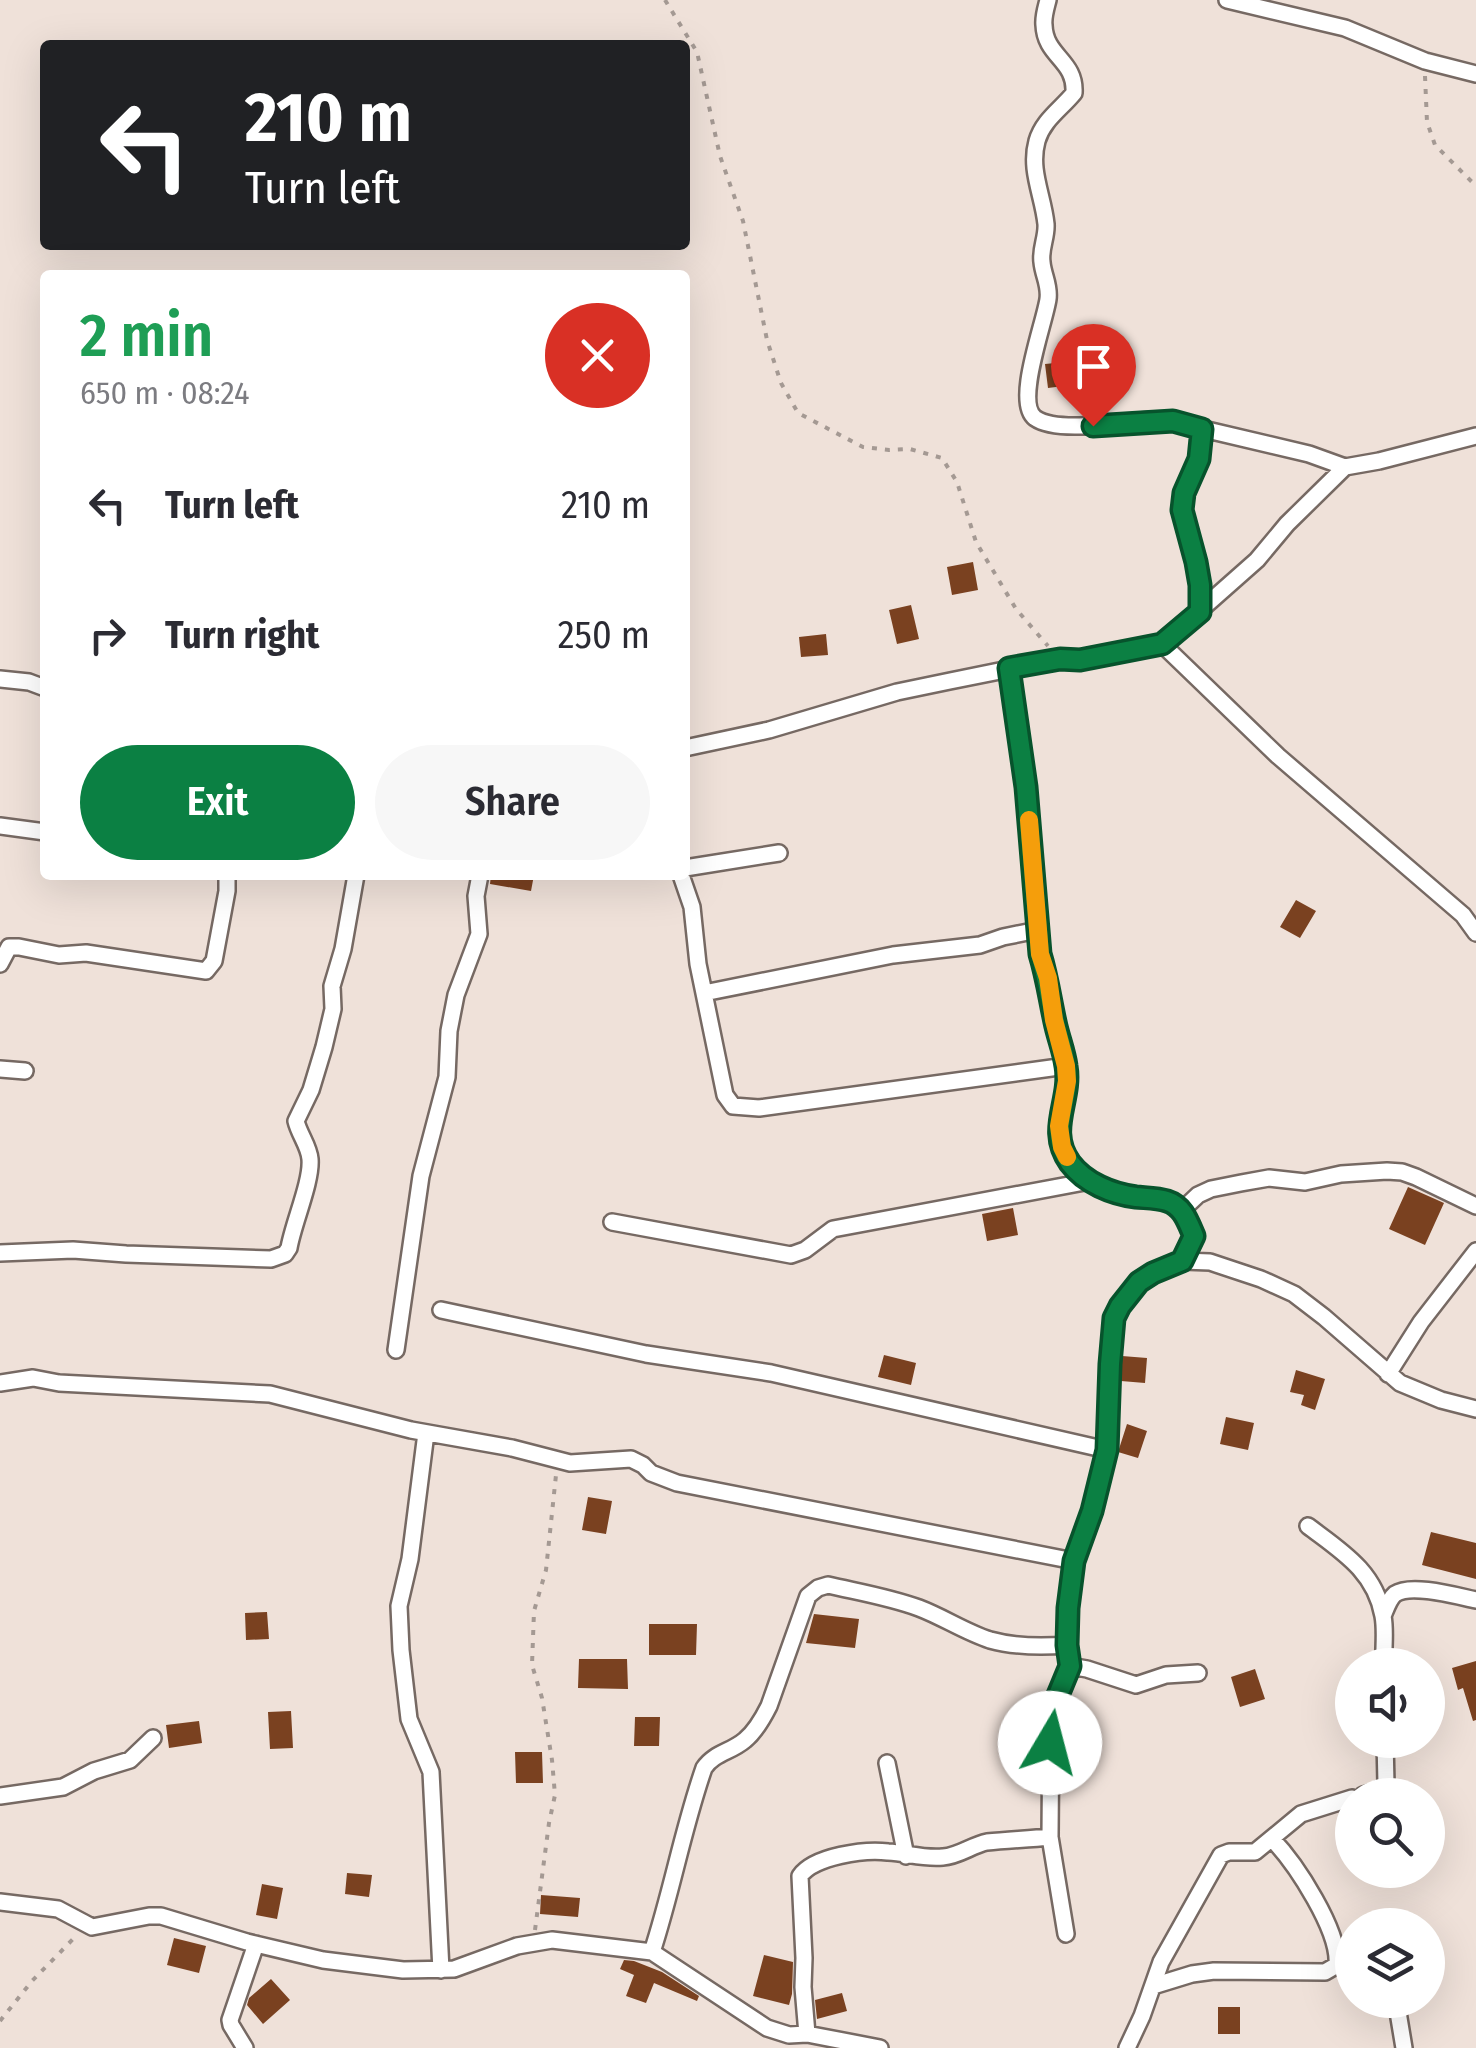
<!DOCTYPE html>
<html lang="en">
<head>
<meta charset="utf-8">
<style>
	body { margin:0; font-family:"Fira Sans Condensed",sans-serif; background:#f7f7f7; color:#2b2b33; height:100vh; display:flex; flex-direction:column; font-size:38px; white-space:nowrap }
	* { box-sizing:border-box; margin:0 }
	p { font-size:32px; color:#7c7c81 }
	.icon { flex:none; width:55px; height:55px; fill:none; stroke:currentColor; stroke-width:2; stroke-linecap:round; stroke-linejoin:round }
	.map { position:relative; flex:1; overflow:hidden }
	.drawer { position:absolute; left:40px; top:270px; width:650px; height:610px; display:flex; flex-direction:column; background:#fff; border-radius:10px; box-shadow:0 10px 40px #0002 }
	.drawer>* { flex:none }
	.guide { position:absolute; left:40px; top:40px; width:650px; height:210px; border-radius:10px; box-shadow:0 10px 40px #0002; background:#202124; color:#fff; overflow:hidden }
	.controls { position:absolute; left:1335px; top:1648px; display:grid; gap:20px }
	.controls a { display:grid; place-items:center; width:110px; height:110px; border-radius:50%; background:#fff; box-shadow:0 10px 40px #0002; font-size:50px }
	.pin { position:absolute; display:grid; place-items:center; width:85px; height:85px; color:#fff; margin:-102px -42px; border-radius:50% 50% 50% 0; rotate:-45deg; box-shadow:0 0 10px #0007 }
	.pin .icon { rotate:45deg }
	.me { position:absolute; width:110px; margin:-55px; rotate:8deg; stroke-linejoin:round; filter:drop-shadow(0 0 8px #0008) }
	.turn { display:flex; align-items:center; gap:35px; height:210px; padding:0 40px; font-size:45px }
	.turn .icon { width:130px; height:130px; stroke-width:2.5 }
	.turn b { display:block; font-size:70px; line-height:85px }
	.round { display:grid; place-items:center; flex:none; width:105px; height:105px; border-radius:52px; background:#f7f7f7 }
	.summary { display:flex; align-items:center; justify-content:space-between; height:170px; padding:0 40px }
	h1 { font-size:60px; font-weight:600; line-height:75px; color:#1e9e55 }
	.action { display:flex; gap:20px; margin-top:auto; padding:20px 40px }
	.action a { flex:1; height:115px; border-radius:60px; background:#0b8043; color:#fff; font-size:40px; font-weight:600; line-height:115px; text-align:center }
	.action a+a { background:#f7f7f7; color:#2b2b33 }
	ul { padding:0; list-style:none }
	li { display:flex; align-items:center; gap:30px; height:130px; padding:0 40px }
	li div { flex:1 }
	li b { display:block; font-size:38px }
	li em { font-style:normal }
	.map>svg:first-child { display:block }
	.building { fill:#7a4120 }
	.lines { fill:none; stroke-linecap:round; stroke-linejoin:round }
	.street-casing { stroke:#766963; stroke-width:20 }
	.path { stroke:#a49993; stroke-width:4; stroke-dasharray:5 8; stroke-linecap:butt }
	.street { stroke:#fff; stroke-width:15 }
	.route-casing { stroke:#07532c; stroke-width:25 }
	.route { stroke:#0b8043; stroke-width:18 }
	.slow { stroke:#f59e0b; stroke-width:18 }
</style>
</head>
<body>
<div class="map">
<svg width="1476" height="2048" viewBox="0 0 1476 2048">
	<rect width="100%" height="100%" fill="#efe1d9"/>
	<path class="building" d="M1076,361L1079,384L1048,388L1045,364Z
		M973,562L978,590L952,595L947,567Z
		M911,605L919,639L897,644L889,610Z
		M826,634L828,655L801,657L799,637Z
		M491,875H534L531,891L490,884Z
		M1296,900L1316,911L1300,938L1280,927Z
		M1408,1187L1444,1203L1425,1245L1389,1229Z
		M1013,1208L1018,1235L987,1241L982,1214Z
		M884,1355L916,1363L911,1385L878,1377Z
		M1122,1356L1147,1358L1145,1383L1121,1381Z
		M1296,1370L1325,1379L1315,1410L1301,1405L1304,1395L1290,1392Z
		M1226,1417L1254,1423L1248,1450L1220,1444Z
		M1127,1424L1147,1431L1138,1458L1118,1452Z
		M588,1497L612,1501L606,1534L582,1530Z
		M1431,1532L1476,1543V1579L1422,1565Z
		M267,1612L269,1639L246,1640L245,1613Z
		M814,1614L859,1619L855,1648L806,1643Z
		M649,1624H697L696,1655H649Z
		M579,1659H627L628,1689L578,1688Z
		M1476,1661V1720L1473,1721L1463,1688L1458,1690L1452,1668Z
		M1255,1669L1265,1699L1240,1707L1231,1677Z
		M291,1711L293,1748L270,1749L268,1712Z
		M635,1717H660L659,1746H634Z
		M1006,1718L1029,1723L1022,1752L999,1747Z
		M199,1721L202,1743L169,1748L166,1725Z
		M515,1752H542L543,1783H516Z
		M347,1873L372,1875L369,1897L345,1894Z
		M262,1884L283,1888L277,1919L256,1915Z
		M541,1895L580,1898L578,1917L540,1914Z
		M174,1938L206,1946L199,1973L167,1965Z
		M764,1955L793,1962L792,1994L789,2005L753,1996Z
		M624,1960L634,1961L662,1972L699,1996L697,2001L654,1983L646,2003L626,1996L634,1975L620,1969Z
		M271,1979L290,2000L263,2024L247,2005L249,1998Z
		M842,1993L847,2011L817,2019L815,2000Z
		M1218,2007H1240V2034H1218Z"/>
	<g class="lines">
		<defs>
			<path id="street" d="M1048,0C1046,8 1043,17 1044,25C1045,57 1076,60 1074,93C1061,109 1043,120 1037,141C1029,170 1043,195 1046,224C1047,237 1040,249 1042,262C1043,275 1050,285 1048,299C1045,322 1014,402 1035,418C1059,435 1129,420 1157,420C1173,420 1187,424 1203,429L1199,459L1183,493L1182,510L1193,544L1200,585V612
				M1227,0L1345,28L1425,61L1476,74
				M1203,429L1309,454L1345,467
				M1162,644L1278,756L1463,915L1476,933
				M1009,669L1026,787L1040,954C1047,977 1050,999 1055,1022C1058,1036 1064,1051 1066,1066C1072,1101 1046,1128 1070,1163C1085,1183 1112,1194 1136,1197C1146,1198 1158,1198 1167,1201C1183,1206 1188,1222 1194,1236L1183,1261
				M0,679L29,682L45,688
				M685,748L769,730L897,692L950,681L1059,659L1080,660L1162,644L1257,560L1287,524L1345,467L1379,461L1476,436
				M0,826L45,832
				M685,868L779,853
				M681,875L692,907L698,964L725,1095L733,1106L759,1108L1066,1066
				M0,964L9,947H19L59,955L86,953L206,971L214,961L227,891V875
				M704,993L893,955L980,945L1003,937L1038,930
				M0,1069L25,1071
				M1181,1211L1198,1195L1211,1189L1241,1183L1269,1178L1305,1182L1341,1174L1387,1171L1402,1172L1416,1177L1476,1206
				M612,1222L791,1255L805,1250L833,1229L1090,1181
				M0,1253L73,1250L126,1254L271,1259L285,1254L289,1248C293,1224 312,1181 310,1159C309,1146 299,1134 296,1121L311,1090L324,1047L333,1009L332,986L343,949L356,875
				M441,1310L646,1354L771,1373L1107,1450
				M396,1350L421,1176L447,1077L449,1031L456,995L479,934L476,896L480,875
				M1388,1374L1421,1322L1476,1251
				M0,1383L33,1378L59,1383L270,1394L411,1430L512,1448L570,1463L631,1459L643,1465L651,1473L677,1483L1074,1561
				M426,1433L410,1559L399,1606L401,1650L409,1719L431,1772L441,1970
				M1308,1526C1341,1551 1375,1571 1383,1616C1386,1632 1383,1649 1384,1665
				M1383,1616C1386,1609 1389,1599 1395,1594C1411,1583 1457,1596 1476,1600
				M1070,1666L1087,1669L1136,1685L1166,1675L1198,1673
				M887,1763L906,1856
				M1363,1795L1377,1791L1386,1784L1385,1740
				M0,1796L63,1787L94,1771L130,1760L153,1738
				M1050,1837L1066,1934
				M0,1902L58,1909L92,1927L149,1916H161L247,1942L323,1960L403,1970L454,1969L517,1946L552,1940L652,1952L767,2028L789,2035L807,2034L880,2048
				M652,1952C672,1891 683,1828 704,1768C714,1753 731,1752 745,1740C756,1731 763,1718 769,1706L808,1596L818,1588L828,1585C858,1592 889,1597 919,1608C943,1617 965,1632 990,1640C1015,1647 1041,1647 1067,1645
				M1153,1986L1192,1974L1214,1971L1325,1972L1337,1965C1340,1931 1296,1864 1272,1839
				M1396,2000L1404,2048
				M807,2034L803,1987L804,1958L800,1876C814,1856 865,1849 888,1852C907,1853 923,1859 943,1857C959,1856 972,1845 987,1842C1008,1840 1029,1839 1050,1837L1051,1712L1070,1666L1067,1645L1071,1575L1092,1511L1107,1450L1110,1363L1115,1318L1120,1306L1139,1282L1153,1273L1183,1261L1210,1262L1261,1279L1294,1294L1324,1317L1400,1383L1441,1400L1476,1409
				M245,2048L231,2025L230,2020L256,1944
				M1127,2048L1142,2016L1161,1962L1221,1855L1229,1852H1255L1301,1814L1352,1798"/>
		</defs>
		<use href="#street" class="street-casing"/>
		<path class="path" d="M665,0L697,52L720,156L743,221L767,340L781,383L798,413L863,447L889,450L910,449L942,458L957,482L976,542L1016,609L1048,646
			M1425,76L1427,122L1435,145L1476,186
			M535,1930L549,1823L555,1795L552,1760L542,1698L532,1665L534,1611L546,1570L556,1475
			M0,2021L32,1981L76,1936"/>
		<use href="#street" class="street"/>
	</g>
	<g class="lines">
		<defs>
			<path id="route" d="M1050,1743L1051,1712L1070,1666L1067,1645L1068,1608L1074,1561L1092,1511L1107,1450L1110,1364L1114,1318L1120,1306L1139,1282L1153,1273L1182,1261L1194,1236C1188,1222 1183,1206 1167,1201C1158,1198 1146,1198 1136,1197C1112,1194 1085,1183 1070,1163C1046,1129 1072,1101 1066,1066C1064,1051 1058,1037 1055,1022C1050,999 1047,977 1040,954L1026,787L1009,668L1060,659L1080,660L1162,644L1200,612V585L1196,562L1182,510L1184,493L1199,459L1202,429L1173,421L1093,426"/>
		</defs>
		<use href="#route" class="route-casing"/>
		<use href="#route" class="route"/>
		<path class="slow" d="M1029,820L1040,954L1048,978L1054,1020L1066,1066L1067,1081L1059,1126L1062,1147L1067,1157"/>
	</g>
</svg>
<div class="controls">
<a><svg class="icon" aria-label="sound" viewBox="0 0 24 24"><path d="M4 9h4l5-4v14l-5-4H4zM17 9q2 3 0 6"/></svg></a>
<a><svg class="icon" aria-label="search" viewBox="0 0 24 24"><circle cx="10" cy="10" r="6"/><path d="M15 15l6 6"/></svg></a>
<a><svg class="icon" aria-label="layers" viewBox="0 0 24 24"><path d="M12 4l9 5-9 5-9-5zM3 14l9 5 9-5"/></svg></a>
</div>
<div class="pin" style="left:1093px;top:426px;background:#d93025"><svg class="icon" aria-label="arrive" viewBox="0 0 24 24"><path d="M6 21V4h12l-3 4 3 4H6"/></svg></div>
<svg class="me" style="left:1050px;top:1743px" viewBox="-20 -20 40 40"><circle r="19" fill="#fff"/><path d="M0-13L10 11 0 6-10 11z" fill="#0b8043"/></svg>
<div class="guide">
<div class="turn"><svg class="icon" aria-label="left" viewBox="0 0 24 24"><path d="M17 20v-9H6M10 6l-5 5 5 5"/></svg><div><b>210 m</b>Turn left</div></div>
</div>
<section class="drawer">
<div class="summary"><div><h1>2 min</h1><p>650 m · 08:24</p></div><a class="round" style="background:#d93025;color:#fff"><svg class="icon" aria-label="close" viewBox="0 0 24 24"><path d="M6 6l12 12M18 6L6 18"/></svg></a></div>
<ul>
<li><svg class="icon" aria-label="left" viewBox="0 0 24 24"><path d="M17 20v-9H6M10 6l-5 5 5 5"/></svg><div><b>Turn left</b></div><em>210 m</em></li>
<li><svg class="icon" aria-label="right" viewBox="0 0 24 24"><path d="M7 20v-9h11M14 6l5 5-5 5"/></svg><div><b>Turn right</b></div><em>250 m</em></li>
</ul>
<div class="action"><a>Exit</a><a>Share</a></div>
</section>
</div>
</body>
</html>
